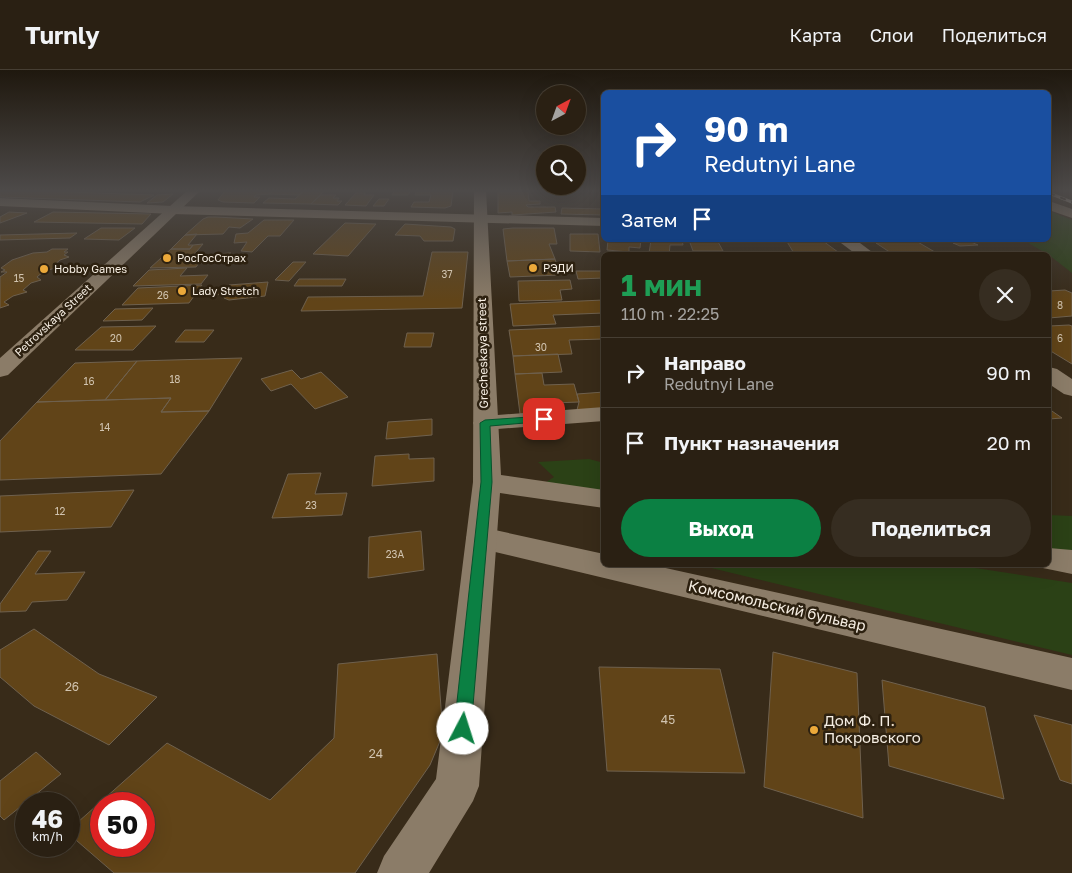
<!DOCTYPE html>
<html lang="ru">
<head>
<meta charset="utf-8">
<style>
	body { margin:0; font-family:"Golos Text",sans-serif; background:#362d21; color:#f1f3f6; height:100vh; display:flex; flex-direction:column; font-size:19px; white-space:nowrap }
	* { box-sizing:border-box; margin:0 }
	p { font-size:16px; color:#a5a3a0 }
	.icon { flex:none; width:28px; height:28px; fill:none; stroke:currentColor; stroke-width:2; stroke-linecap:round; stroke-linejoin:round }
	.map { position:relative; flex:1; overflow:hidden }
	.drawer { position:absolute; left:601px; top:182px; width:450px; height:315px; display:flex; flex-direction:column; background:#2a2013; border-radius:8px; box-shadow:0 5px 20px #0002,0 0 0 1px #463e33 }
	.drawer>* { flex:none }
	.banner { position:absolute; left:601px; top:20px; width:450px; height:152px; border-radius:8px; box-shadow:0 5px 20px #0002,0 0 0 1px #463e33; background:#1a4fa0; color:#fff; overflow:hidden }
	.needle { width:32px; rotate:41deg }
	.buttons { position:absolute; left:536px; top:15px; display:grid; gap:10px }
	.buttons a { display:grid; place-items:center; width:50px; height:50px; border-radius:50%; background:#2a2013; box-shadow:0 5px 20px #0002,0 0 0 1px #463e33; font-size:25px }
	.speed { position:absolute; left:15px; top:722px; display:flex; gap:10px; font-size:25px; font-weight:700; text-align:center }
	.speed>* { display:grid; place-content:center; width:65px; height:65px; border-radius:50%; background:#2a2013; box-shadow:0 5px 20px #0002,0 0 0 1px #463e33; line-height:1 }
	.speed small { font-size:12px; font-weight:400 }
	.speed .limit { border:8px solid #d22; background:#fff; color:#111 }
	.pin { position:absolute; display:grid; place-items:center; width:42px; height:42px; color:#fff; margin:-21px; border-radius:10px; box-shadow:0 2px 8px #0006 }
	.me { position:absolute; width:55px; margin:-28px; rotate:5deg; stroke-linejoin:round; filter:drop-shadow(0 0 4px #0008) }
	.turn { display:flex; align-items:center; gap:18px; height:105px; padding:0 20px; font-size:22px }
	.turn .icon { width:65px; height:65px; stroke-width:2.5 }
	.turn b { display:block; font-size:35px; line-height:42px }
	.then { display:flex; align-items:center; height:48px; padding:0 20px; background:#0003; gap:10px; font-size:19px }
	.round { display:grid; place-items:center; flex:none; width:52px; height:52px; border-radius:26px; background:#362d21 }
	.summary { display:flex; align-items:center; justify-content:space-between; height:85px; padding:0 20px }
	h1 { font-size:30px; font-weight:700; line-height:38px; color:#1e9e55 }
	.button { display:flex; gap:10px; margin-top:auto; padding:10px 20px }
	.button a { flex:1; height:58px; border-radius:30px; background:#0b8043; color:#fff; font-size:20px; font-weight:700; line-height:58px; text-align:center }
	.button a+a { background:#362d21; color:#f1f3f6 }
	ul { padding:0; list-style:none }
	li { display:flex; align-items:center; gap:15px; height:70px; padding:0 20px; border-top:1px solid #463e33 }
	li div { flex:1 }
	li b { display:block; font-size:19px }
	li em { font-style:normal }
	header { display:flex; align-items:center; gap:30px; box-sizing:border-box; height:70px; padding:0 25px; background:#2a2013; border-bottom:1px solid #463e33 }
	header strong { font-size:24px }
	nav { display:flex; gap:28px; margin-inline-start:auto; font-size:18px }
	.map>svg:first-child { display:block }
	.green { fill:#2b4116 }
	.building { fill:#614418; stroke:#6f614e; fill-rule:evenodd }
	.lines { fill:none; stroke-linecap:round; stroke-linejoin:round }
	.street { fill:#8b7c68; fill-rule:evenodd }
	.secondary { fill:#8b7c68; fill-rule:evenodd }
	.rail-casing { stroke:#e2dace; stroke-width:3 }
	.rail { stroke:#2d2110; stroke-width:2; stroke-dasharray:6; stroke-linecap:butt }
	.route { fill:#0b8043; stroke:#07532c }
	.poi-dot { fill:#eca93a; stroke:#2d2110; stroke-width:2 }
	.labels { text-anchor:middle; stroke-width:5; stroke-linejoin:round; paint-order:stroke }
	.number-label { font-size:10px; fill:#d1c4b0 }
	.far-poi-label { font-size:11px; fill:#f6eee3; stroke:#2d2110; text-anchor:start }
	.far-street-label { font-size:11px; fill:#f6eee3; stroke:#2d2110 }
	.street-label { font-size:12px; fill:#f6eee3; stroke:#2d2110 }
	.near-number-label { font-size:12px; fill:#d1c4b0 }
	.near-street-label { font-size:15px; fill:#f6eee3; stroke:#2d2110 }
	.near-poi-label { font-size:15px; fill:#f6eee3; stroke:#2d2110; text-anchor:start }
</style>
</head>
<body>
<header>
<strong>Turnly</strong>
<nav><a>Карта</a><a>Слои</a><a>Поделиться</a></nav>
</header>
<div class="map">
<svg width="1072" height="803" viewBox="0 0 1072 803">
	<rect width="100%" height="100%" fill="#382b19"/>
	<path class="green" d="M1049,141L1072,150V203L1049,185L1023,170H1049Z
		M589,389L604,393V429L534,420L554,407L538,392Z
		M1049,445L1072,446V492L1049,489Z
		M699,495H956L1072,513V585Z"/>
	<path class="building" d="M0,120H9L154,125L140,132L0,127Z
		M273,120L270,124L256,125L254,127H260L254,133L223,132L218,130L225,121Z
		M273,120L304,121L299,125L270,124Z
		M312,120H325L311,134L263,133L269,128L295,129L304,121Z
		M395,120H411L408,125H392Z
		M431,120H453L451,136L445,138L411,137L414,132H429L431,125H415L416,122H430Z
		M528,121L529,131H540V134L526,135L528,137H555L556,142L512,145V142L498,143V122Z
		M356,123H365L364,125H374L366,136L345,135Z
		M173,124L163,132L147,133L157,125Z
		M321,125H336L333,128H339L337,131H342L338,135L311,134Z
		M379,129H389L384,136H373Z
		M562,138L604,139V145L561,144Z
		M9,142L27,143L0,153V147Z
		M53,142L151,144L142,154L34,152Z
		M208,147H216L253,149L240,158L229,157L223,164L185,165L203,149Z
		M264,150H294L280,166H268L252,182L241,181L247,172L234,173L236,164L248,163Z
		M345,153L376,154L348,186L313,184Z
		M405,154L451,157L455,159L453,171H424L420,166L395,165Z
		M101,158H135L119,170L84,169Z
		M513,158H554L557,174H549L555,189L507,191L503,159Z
		M77,163L70,168L0,170V165Z
		M197,164L188,175H193L190,179H171L185,165Z
		M570,164H598L600,182L570,181Z
		M608,170H641L640,178L629,177V182L607,180Z
		M651,170H682L683,175H670L669,185L649,183Z
		M689,170H717L723,181H693Z
		M786,170L823,171L842,185H795Z
		M916,171L940,185H894L876,173Z
		M971,172L978,175L960,176L953,173Z
		M203,174L191,188L213,187L216,184L231,183L224,192L199,193L196,197L150,198L171,179H190L193,175Z
		M52,179H68L64,182H68L64,185L69,187L60,190L53,196L56,198L44,201L37,207L41,210L31,213L23,220L27,222L13,226L4,232L9,235L0,238V207L7,202H1L5,200L1,198L12,190L33,183L47,182Z
		M432,182H468L462,238L301,241L308,227L423,226Z
		M555,189L560,205L510,207L507,191Z
		M293,192H306L289,211L275,210Z
		M187,198L180,206L208,205L201,214L133,216L149,200Z
		M576,201H603L604,208L578,209Z
		M299,209H346L342,216H294Z
		M570,210L572,219L560,220L562,230L519,231L518,211Z
		M268,212L265,226L229,230L224,228L225,224L214,225L215,221L228,220L229,215Z
		M202,215L189,233L122,235L138,218Z
		M1065,220L1072,223V246L1049,248V221Z
		M604,230V243L553,245L556,254L513,256L510,234Z
		M153,238L142,250L103,251L115,239Z
		M1069,255L1072,256V294L1049,280V256Z
		M156,256L133,280H75L101,257Z
		M604,256V269L569,270L572,284L513,286L509,260Z
		M185,260H214L204,272H175Z
		M407,263H434L431,277H404Z
		M558,284L562,302L515,304L513,286Z
		M242,288L209,341L161,342L171,328L105,330L137,291Z
		M137,291L105,330L37,332L75,293Z
		M292,300L301,309L321,302L348,327L315,339L291,314L271,321L261,309Z
		M542,303L544,315L574,314L579,332L553,333L555,342L520,344L515,304Z
		M604,322V339L577,340L579,332L577,324Z
		M171,328L161,342L209,341L161,404L0,410V371L37,332Z
		M1049,339L1062,348L1049,349Z
		M432,349V365L386,369L388,352Z
		M409,384V389L434,388V411L372,416L375,386Z
		M321,403L315,424L347,423L342,445L272,448L288,404Z
		M134,420L111,457L0,462V426Z
		M421,461L424,500L368,508L369,467Z
		M38,481H51L35,504L85,502L67,530L32,532L26,541L0,542V534Z
		M34,559L99,604L157,627L109,675L34,636L0,607V580Z
		M773,582L857,603L863,748L764,717Z
		M437,584L443,664L430,695L355,803H114L69,764V760L167,673L270,730L334,668L338,594ZM101,734H144V776H101Z
		M599,597L720,599L745,703L607,701Z
		M882,610L985,637L1004,729L889,696Z
		M1034,645L1072,655V714L1060,710Z
		M36,682L61,704L4,750L0,746V711Z"/>
	<g class="lines">
		<path class="street" d="M0,128L173,136L604,148V156L173,144L0,136Z
			M837,170H856L876,185H857Z
			M1049,297L1057,299L1072,309V326L1064,324L1049,314Z
			M604,337V351L485,360L476,358L473,353L476,348L485,346Z
			M481,457L604,484V495H652L1072,588V620L470,476L466,468L470,460Z"/>
		<path class="secondary" d="M188,120H201L8,305L0,307V288Z
			M474,120H486L501,405L604,420V438L500,423L479,716L473,731L429,803H377L384,786L436,709L473,412Z
			M1049,131L1072,139V148L1049,140Z
			M1049,478L1072,480V504L1038,497L1036,495H1049Z"/>
		<defs>
			<path id="rail" d="M1049,123L1072,132"/>
		</defs>
		<use href="#rail" class="rail-casing"/>
		<use href="#rail" class="rail"/>
	</g>
	<linearGradient id="sky" x2="0" y2="1"><stop stop-color="#1f180e"/><stop offset="0.52" stop-color="#4d4a49"/><stop offset="1" stop-color="#4d4a49" stop-opacity="0"/></linearGradient>
	<rect width="1072" height="232" fill="url(#sky)"/>
	<path class="route" d="M544,346H548V351L490,356L492,412L471,659L469,664L463,666L457,664L454,659L481,412L480,353L485,350Z"/>
	<g class="poi-dot">
		<circle cx="167" cy="188" r="5"/>
		<circle cx="533" cy="198" r="5"/>
		<circle cx="44" cy="199" r="5"/>
		<circle cx="182" cy="221" r="5"/>
		<circle cx="814" cy="660" r="5"/>
	</g>
	<g class="labels">
		<g class="number-label">
			<text x="447" y="208">37</text>
			<text x="19" y="212">15</text>
			<text x="163" y="229">26</text>
			<text x="1060" y="239">8</text>
			<text x="116" y="272">20</text>
			<text x="1060" y="272">6</text>
			<text x="541" y="281">30</text>
			<text x="175" y="313">18</text>
			<text x="89" y="315">16</text>
			<text x="105" y="361">14</text>
			<text x="311" y="439">23</text>
			<text x="60" y="445">12</text>
			<text x="395" y="488">23А</text>
		</g>
		<g class="far-poi-label">
			<text x="177" y="192">РосГосСтрах</text>
			<text x="543" y="202">РЭДИ</text>
			<text x="54" y="203">Hobby Games</text>
			<text x="192" y="225">Lady Stretch</text>
		</g>
		<g class="far-street-label">
			<text transform="translate(53 250) rotate(-43)" y="4">Petrovskaya Street</text>
		</g>
		<g class="street-label">
			<text transform="translate(483 283) rotate(-91)" y="4">Grecheskaya street</text>
		</g>
		<g class="near-number-label">
			<text x="72" y="621">26</text>
			<text x="668" y="654">45</text>
			<text x="376" y="688">24</text>
		</g>
		<g class="near-street-label">
			<text transform="translate(777 536) rotate(13)" y="5">Комсомольский бульвар</text>
		</g>
		<g class="near-poi-label">
			<text x="824" y="656">Дом Ф. П.<tspan x="824" dy="17">Покровского</tspan></text>
		</g>
	</g>
</svg>
<div class="buttons">
<a><svg class="needle" viewBox="-14 -14 28 28"><path d="M0-13l5 13h-10z" fill="#e53935"/><path d="M0 13l5-13h-10z" fill="#a5a3a0"/></svg></a>
<a><svg class="icon" aria-label="search" viewBox="0 0 24 24"><circle cx="10" cy="10" r="6"/><path d="M15 15l6 6"/></svg></a>
</div>
<div class="speed"><div>46<small>km/h</small></div><div class="limit">50</div></div>
<div class="pin" style="left:544px;top:349px;background:#d93025"><svg class="icon" aria-label="arrive" viewBox="0 0 24 24"><path d="M6 21V4h12l-3 4 3 4H6"/></svg></div>
<svg class="me" style="left:463px;top:659px" viewBox="-20 -20 40 40"><circle r="19" fill="#fff"/><path d="M0-13L10 11 0 6-10 11z" fill="#0b8043"/></svg>
<div class="banner">
<div class="turn"><svg class="icon" aria-label="right" viewBox="0 0 24 24"><path d="M7 20v-9h11M14 6l5 5-5 5"/></svg><div><b>90 m</b>Redutnyi Lane</div></div>
<div class="then">Затем<svg class="icon" aria-label="arrive" viewBox="0 0 24 24"><path d="M6 21V4h12l-3 4 3 4H6"/></svg></div>
</div>
<section class="drawer">
<div class="summary"><div><h1>1 мин</h1><p>110 m · 22:25</p></div><a class="round"><svg class="icon" aria-label="close" viewBox="0 0 24 24"><path d="M6 6l12 12M18 6L6 18"/></svg></a></div>
<ul>
<li><svg class="icon" aria-label="right" viewBox="0 0 24 24"><path d="M7 20v-9h11M14 6l5 5-5 5"/></svg><div><b>Направо</b><p>Redutnyi Lane</p></div><em>90 m</em></li>
<li><svg class="icon" aria-label="arrive" viewBox="0 0 24 24"><path d="M6 21V4h12l-3 4 3 4H6"/></svg><div><b>Пункт назначения</b></div><em>20 m</em></li>
</ul>
<div class="button"><a>Выход</a><a>Поделиться</a></div>
</section>
</div>
</body>
</html>
